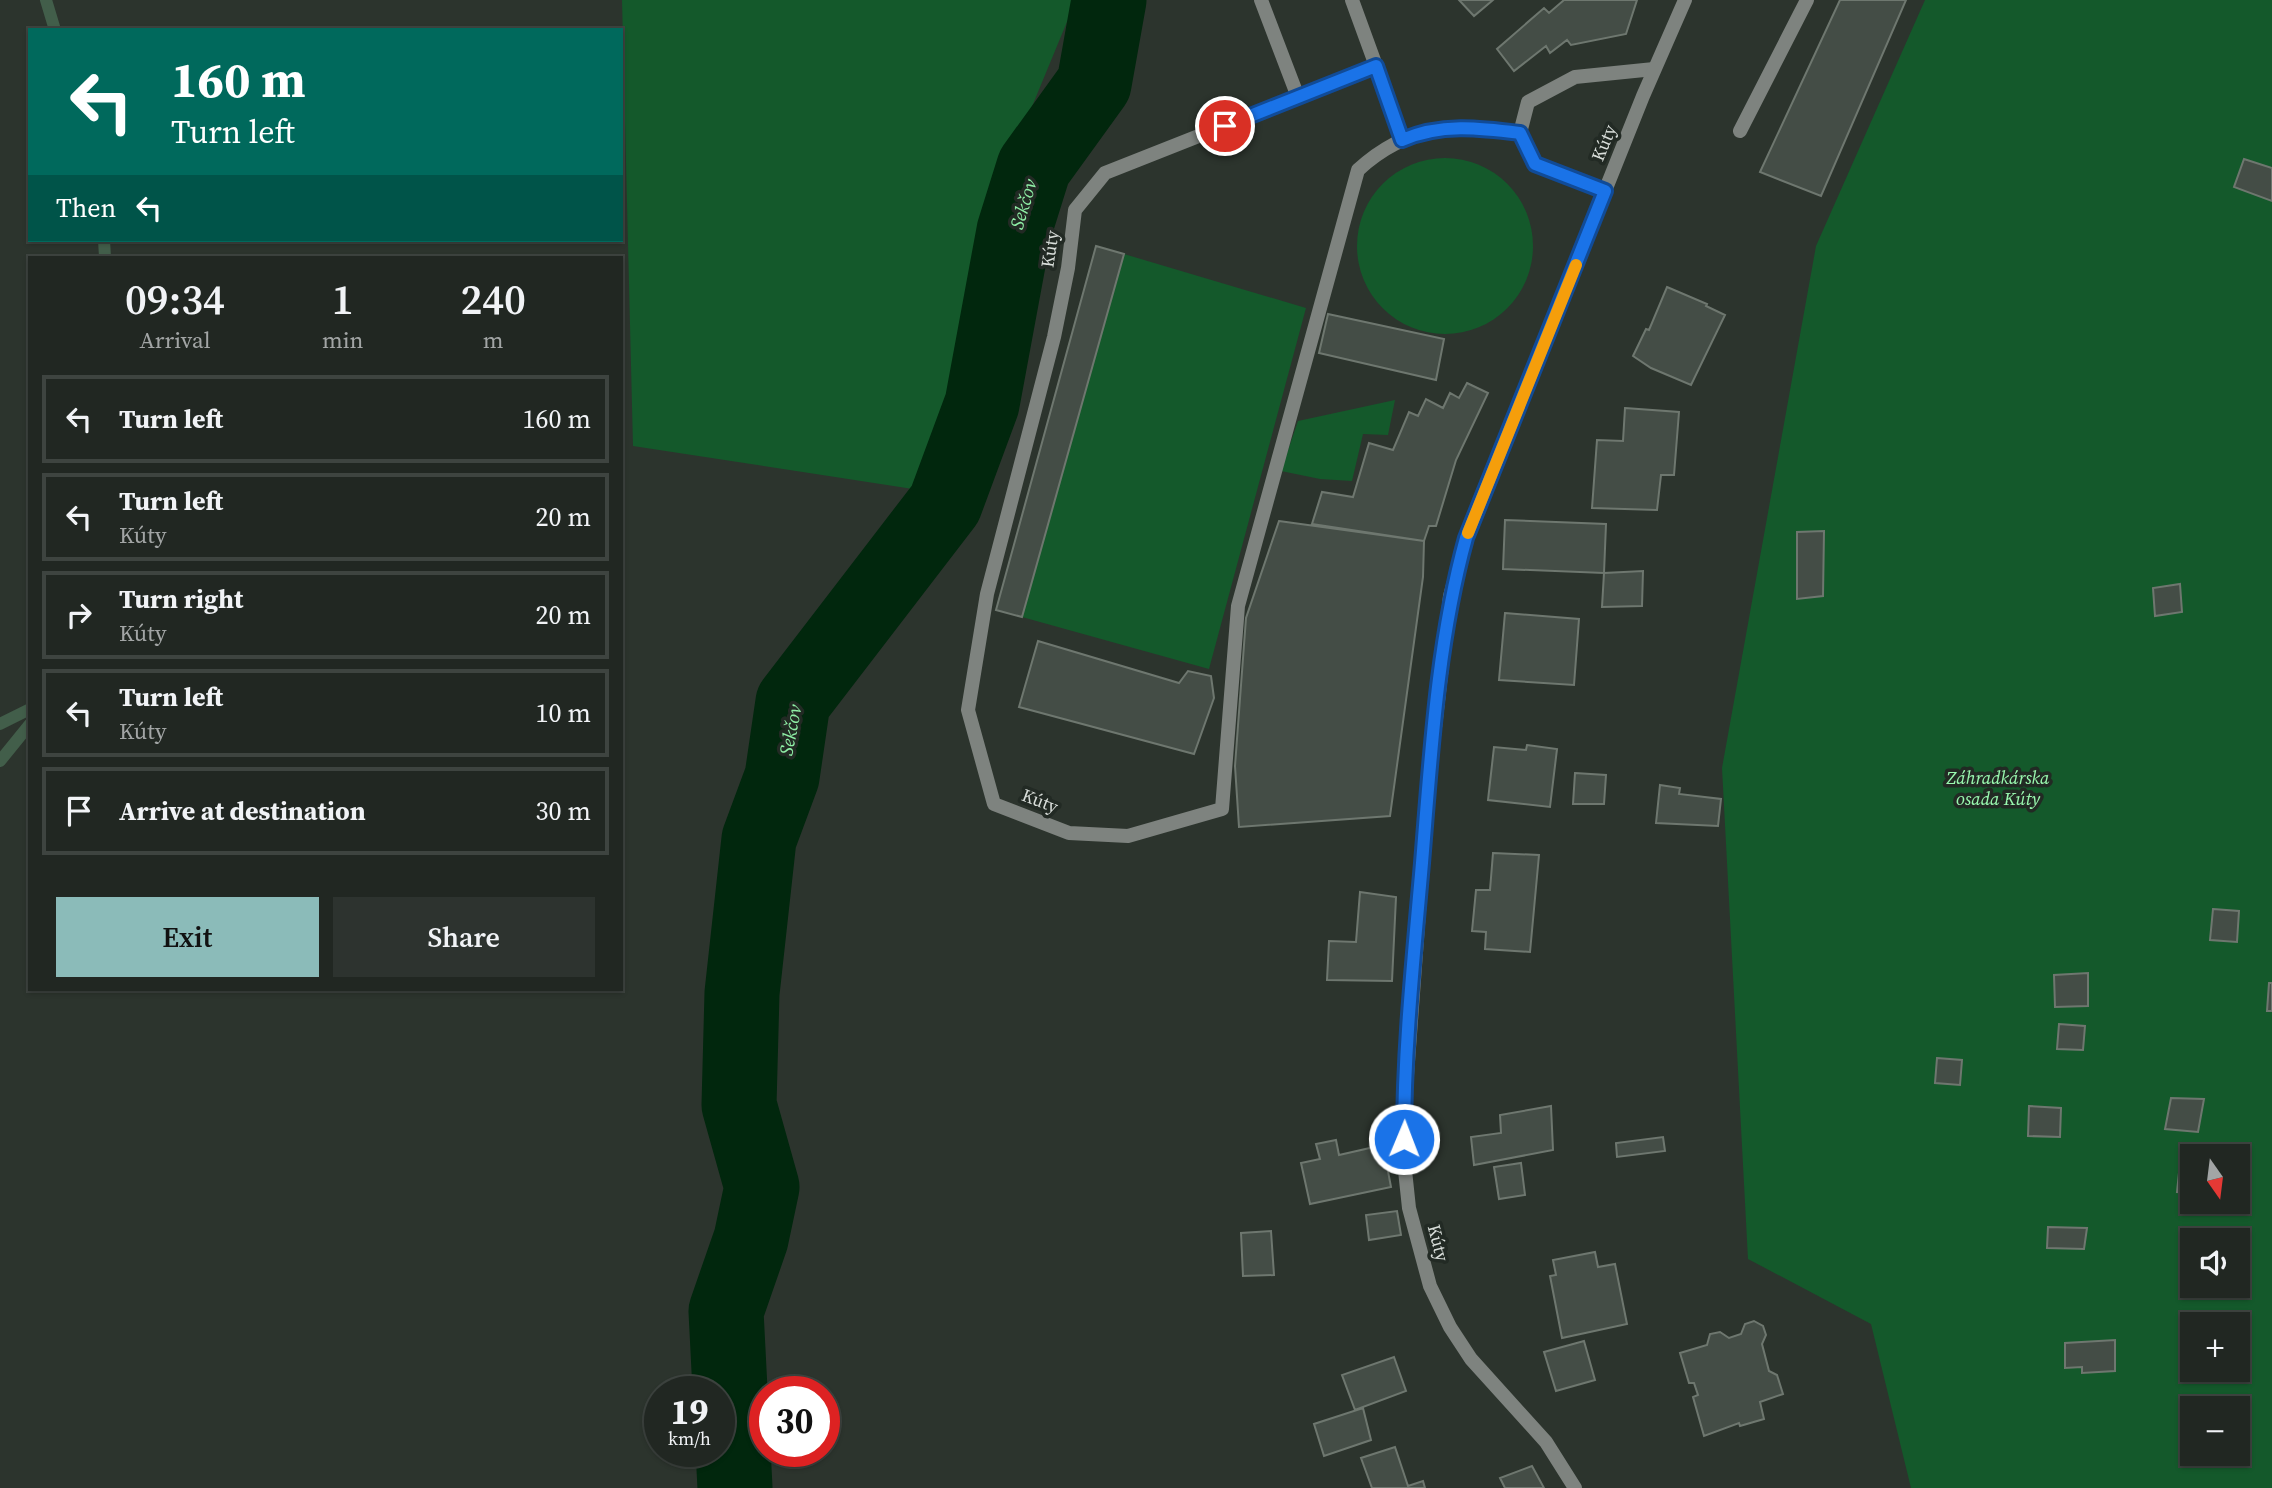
<!DOCTYPE html>
<html lang="en">
<head>
<meta charset="utf-8">
<style>
	body { margin:0; font-family:"Source Serif 4",serif; background:#2d332f; color:#f1f3f6; height:100vh; display:flex; flex-direction:column; font-size:26px; white-space:nowrap }
	* { box-sizing:border-box; margin:0 }
	p { font-size:23px; color:#a2a5a5 }
	.icon { flex:none; width:38px; height:38px; fill:none; stroke:currentColor; stroke-width:2; stroke-linecap:round; stroke-linejoin:round }
	.map { position:relative; flex:1; overflow:hidden }
	.details { position:absolute; left:28px; top:256px; width:595px; height:735px; display:flex; flex-direction:column; background:#212722; border-radius:0px; box-shadow:0 2px 5px #0004,0 0 0 2px #3e4440 }
	.details>* { flex:none }
	.top-card { position:absolute; left:28px; top:28px; width:595px; height:214px; border-radius:0px; box-shadow:0 2px 5px #0004,0 0 0 2px #3e4440; background:#00695c; color:#fff; overflow:hidden }
	.needle { width:46px; rotate:166deg }
	.controls { position:absolute; left:2180px; top:1144px; display:grid; gap:14px }
	.controls a { display:grid; place-items:center; width:70px; height:70px; border-radius:0px; background:#212722; box-shadow:0 2px 5px #0004,0 0 0 2px #3e4440; font-size:35px }
	.speed { position:absolute; left:644px; top:1376px; display:flex; gap:14px; font-size:35px; font-weight:700; text-align:center }
	.speed>* { display:grid; place-content:center; width:91px; height:91px; border-radius:50%; background:#212722; box-shadow:0 2px 5px #0004,0 0 0 2px #3e4440; line-height:1 }
	.speed small { font-size:18px; font-weight:400 }
	.speed .limit { border:10px solid #d22; background:#fff; color:#111 }
	.pin { position:absolute; display:grid; place-items:center; width:60px; height:60px; color:#fff; margin:-30px; border:4px solid #fff; border-radius:50%; box-shadow:0 2px 7px #0007 }
	.me { position:absolute; width:77px; margin:-38px; rotate:1deg; stroke-linejoin:round; filter:drop-shadow(0 0 5px #0008) }
	.turn { display:flex; align-items:center; gap:24px; height:147px; padding:0 28px; font-size:32px }
	.turn .icon { width:91px; height:91px; stroke-width:2.5 }
	.turn b { display:block; font-size:49px; line-height:60px }
	.then { display:flex; align-items:center; height:66px; padding:0 28px; background:#0003; gap:14px; font-size:26px }
	.eta { display:flex; justify-content:space-evenly; align-items:center; height:119px; text-align:center }
	.eta b { font-size:42px; font-weight:600; line-height:49px }
	.button { display:flex; gap:14px; margin-top:auto; padding:14px 28px }
	.button a { flex:1; height:80px; border-radius:0px; background:#8bbbb9; color:#111; font-size:28px; font-weight:600; line-height:80px; text-align:center }
	.button a+a { background:#2d332f; color:#f1f3f6 }
	ul { padding:0; list-style:none }
	li { display:flex; align-items:center; gap:21px; height:88px; margin:0 14px 10px; padding:0 14px; border:4px solid #3e4440; border-radius:0px }
	li div { flex:1 }
	li b { display:block; font-size:26px }
	li em { font-style:normal }
	.map>svg:first-child { display:block }
	.green { fill:#14592b; fill-rule:evenodd }
	.lines { fill:none; stroke-linecap:round; stroke-linejoin:round }
	.stream { stroke:#425e4a; stroke-width:12 }
	.river { stroke:#01270d; stroke-width:75 }
	.building { fill:#444d46; stroke:#6e776f; stroke-width:2 }
	.service { stroke:#7e837f; stroke-width:14 }
	.minor { stroke:#7e837f; stroke-width:14 }
	.route-casing { stroke:#114b97; stroke-width:18 }
	.route { stroke:#1a73e8; stroke-width:12 }
	.slow { stroke:#f59e0b; stroke-width:12 }
	.labels { text-anchor:middle; stroke-width:7; stroke-linejoin:round; paint-order:stroke }
	.street-label { font-size:18px; fill:#d9deda; stroke:#222a24 }
	.park-label { font-size:18px; font-style:italic; fill:#9afab0; stroke:#222a24 }
	.water-label { font-size:19px; font-style:italic; fill:#8fefa6; stroke:#222a24 }
</style>
</head>
<body>
<div class="map">
<svg width="2272" height="1488" viewBox="0 0 2272 1488">
	<rect width="100%" height="100%" fill="#2c342d"/>
	<path class="green" d="M622,0H1076L986,218L926,491L633,446Z
		M1925,0H2272V1488H1911L1871,1324L1748,1259L1722,768L1816,246ZM2193,1157H2238V1202H2193ZM2193,1241H2238V1286H2193ZM2193,1325H2238V1370H2193ZM2193,1409H2238V1454H2193Z
		M1357 246a88 88 0 1 1 176 0a88 88 0 1 1-176 0Z
		M1124,254L1306,308L1209,669L1022,617Z
		M1395,400L1388,435L1363,434L1352,481L1320,479L1281,471L1298,421Z"/>
	<g class="lines">
		<path class="stream" d="M46,0L55,30
			M104,240L105,257
			M0,724L30,709
			M0,761L30,724"/>
		<path class="river" d="M735,1488L726,1311L751,1239L762,1187L739,1105L742,993L759,839L782,777L793,702L945,504L982,404L1014,231L1034,167L1094,84L1109,0"/>
	</g>
	<path class="building" d="M1459,0H1493L1474,16Z
		M1564,0H1637L1626,34L1571,45L1567,40L1550,53L1546,46L1514,71L1497,49L1544,8L1549,13Z
		M1840,0H1906L1821,196L1760,172Z
		M2244,159L2272,168V201L2234,187Z
		M1096,246L1124,254L1022,617L996,610Z
		M1667,287L1707,304L1706,306L1725,315L1691,385L1651,368L1633,356L1646,329L1649,330Z
		M1328,314L1444,339L1436,380L1319,353Z
		M1467,383L1488,393L1456,460L1436,526H1429L1424,541L1312,524L1322,492L1353,497L1369,443L1393,450L1409,412L1418,416L1426,399L1443,408L1450,393L1459,398Z
		M1625,408L1679,412L1674,475H1661L1657,510L1592,508L1597,440L1623,441Z
		M1505,520L1606,524L1604,573L1503,569Z
		M1279,521L1424,541L1423,577L1390,816L1239,827L1235,766L1246,618Z
		M1824,531L1823,596L1797,599V532Z
		M1643,571L1642,606L1602,607L1604,573Z
		M2180,584L2182,612L2155,616L2153,588Z
		M1505,613L1579,619L1574,685L1499,680Z
		M1038,641L1179,683L1188,671L1211,676L1214,698L1194,754L1019,707Z
		M1527,745L1557,749L1550,807L1488,800L1494,747L1526,750Z
		M1575,773L1606,775L1604,804H1573Z
		M1660,785L1680,788L1679,794L1721,799L1718,826L1656,823Z
		M1493,853L1539,855L1530,952L1485,949L1486,932L1472,931L1476,890H1490Z
		M1360,892L1396,897L1392,981L1327,980L1329,941L1356,942Z
		M2213,909L2239,911L2237,942L2210,940Z
		M2088,973V1006L2055,1007L2054,975Z
		M2269,983H2272V1011H2267Z
		M2059,1024L2085,1026L2083,1050L2057,1049Z
		M1937,1058L1962,1060L1960,1085L1935,1083Z
		M2171,1098L2204,1099L2198,1132L2165,1129Z
		M1551,1106L1553,1150L1474,1165L1471,1137L1501,1133L1500,1115Z
		M2029,1106L2061,1108L2060,1137L2028,1136Z
		M1663,1137L1665,1151L1617,1157L1616,1143Z
		M1336,1140L1339,1155L1383,1145L1391,1187L1310,1204L1301,1163L1320,1159L1316,1144Z
		M2181,1153L2214,1155L2193,1157V1193L2177,1192Z
		M1521,1163L1525,1195L1499,1199L1494,1167Z
		M1397,1211L1401,1235L1369,1240L1366,1215Z
		M2048,1227L2087,1228L2084,1249L2047,1248Z
		M1271,1231L1274,1275L1243,1276L1241,1233Z
		M1595,1252L1598,1267L1615,1264L1627,1324L1562,1338L1550,1276L1556,1275L1553,1260Z
		M1754,1321L1763,1326L1766,1335L1762,1344L1769,1371L1777,1375L1783,1394L1760,1402L1764,1419L1740,1426L1739,1423L1704,1436L1693,1397L1698,1395L1694,1383H1689L1680,1353L1707,1345L1710,1334L1720,1332L1729,1338L1741,1334L1745,1324Z
		M2115,1340V1371L2082,1373V1367L2065,1368V1343Z
		M1584,1341L1595,1380L1556,1391L1544,1352Z
		M1394,1357L1406,1391L1355,1410L1342,1375Z
		M1363,1408L1371,1440L1324,1456L1314,1424Z
		M2238,1414L2248,1415L2246,1438H2238Z
		M1395,1447L1408,1486L1423,1481L1425,1488H1372L1361,1458Z
		M1532,1466L1544,1488H1505L1500,1478Z"/>
	<g class="lines">
		<path class="service" d="M1261,0L1298,97
			M1352,0L1403,140
			M1376,66L1105,173L1075,210L1068,268L1054,337L987,594L968,710L994,804L1069,833L1128,836L1222,809L1238,606L1358,170C1410,122 1455,126 1520,133
			M1740,131L1807,0
			M1605,191L1535,164L1520,133L1528,102L1575,77L1654,69"/>
		<path class="minor" d="M1575,1488L1546,1442L1471,1359L1450,1327L1430,1286L1409,1208L1404,1161V1116L1428,789L1450,596L1466,538L1643,96L1685,0"/>
	</g>
	<g class="lines">
		<defs>
			<path id="route" d="M1225,126L1376,66L1402,140C1441,123 1480,128 1520,133L1535,164L1605,191L1466,538C1437,643 1431,755 1422,863C1414,955 1404,1047 1404,1139"/>
		</defs>
		<use href="#route" class="route-casing"/>
		<use href="#route" class="route"/>
		<path class="slow" d="M1468,533L1576,265"/>
	</g>
	<g class="labels">
		<g class="street-label">
			<text transform="translate(1604 143) rotate(-68)" y="6">Kúty</text>
			<text transform="translate(1050 249) rotate(-82)" y="6">Kúty</text>
			<text transform="translate(1040 801) rotate(21)" y="6">Kúty</text>
			<text transform="translate(1438 1243) rotate(75)" y="6">Kúty</text>
		</g>
		<g class="park-label">
			<text x="1998" y="784">Záhradkárska<tspan x="1998" dy="21">osada Kúty</tspan></text>
		</g>
		<g class="water-label">
			<text transform="translate(1023 204) rotate(-73)" y="7">Sekčov</text>
			<text transform="translate(790 730) rotate(-79)" y="7">Sekčov</text>
		</g>
	</g>
</svg>
<div class="controls">
<a><svg class="needle" viewBox="-14 -14 28 28"><path d="M0-13l5 13h-10z" fill="#e53935"/><path d="M0 13l5-13h-10z" fill="#a2a5a5"/></svg></a>
<a><svg class="icon" aria-label="sound" viewBox="0 0 24 24"><path d="M4 9h4l5-4v14l-5-4H4zM17 9q2 3 0 6"/></svg></a>
<a>+</a>
<a>−</a>
</div>
<div class="speed"><div>19<small>km/h</small></div><div class="limit">30</div></div>
<div class="pin" style="left:1225px;top:126px;background:#d93025"><svg class="icon" aria-label="arrive" viewBox="0 0 24 24"><path d="M6 21V4h12l-3 4 3 4H6"/></svg></div>
<svg class="me" style="left:1404px;top:1139px" viewBox="-20 -20 40 40"><circle r="17" fill="#1a73e8" stroke="#fff" stroke-width="3"/><path d="M0-11L8 9 0 5-8 9z" fill="#fff"/></svg>
<div class="top-card">
<div class="turn"><svg class="icon" aria-label="left" viewBox="0 0 24 24"><path d="M17 20v-9H6M10 6l-5 5 5 5"/></svg><div><b>160 m</b>Turn left</div></div>
<div class="then">Then<svg class="icon" aria-label="left" viewBox="0 0 24 24"><path d="M17 20v-9H6M10 6l-5 5 5 5"/></svg></div>
</div>
<section class="details">
<div class="eta">
<div><b>09:34</b><p>Arrival</p></div>
<div><b>1</b><p>min</p></div>
<div><b>240</b><p>m</p></div>
</div>
<ul>
<li><svg class="icon" aria-label="left" viewBox="0 0 24 24"><path d="M17 20v-9H6M10 6l-5 5 5 5"/></svg><div><b>Turn left</b></div><em>160 m</em></li>
<li><svg class="icon" aria-label="left" viewBox="0 0 24 24"><path d="M17 20v-9H6M10 6l-5 5 5 5"/></svg><div><b>Turn left</b><p>Kúty</p></div><em>20 m</em></li>
<li><svg class="icon" aria-label="right" viewBox="0 0 24 24"><path d="M7 20v-9h11M14 6l5 5-5 5"/></svg><div><b>Turn right</b><p>Kúty</p></div><em>20 m</em></li>
<li><svg class="icon" aria-label="left" viewBox="0 0 24 24"><path d="M17 20v-9H6M10 6l-5 5 5 5"/></svg><div><b>Turn left</b><p>Kúty</p></div><em>10 m</em></li>
<li><svg class="icon" aria-label="arrive" viewBox="0 0 24 24"><path d="M6 21V4h12l-3 4 3 4H6"/></svg><div><b>Arrive at destination</b></div><em>30 m</em></li>
</ul>
<div class="button"><a>Exit</a><a>Share</a></div>
</section>
</div>
</body>
</html>
